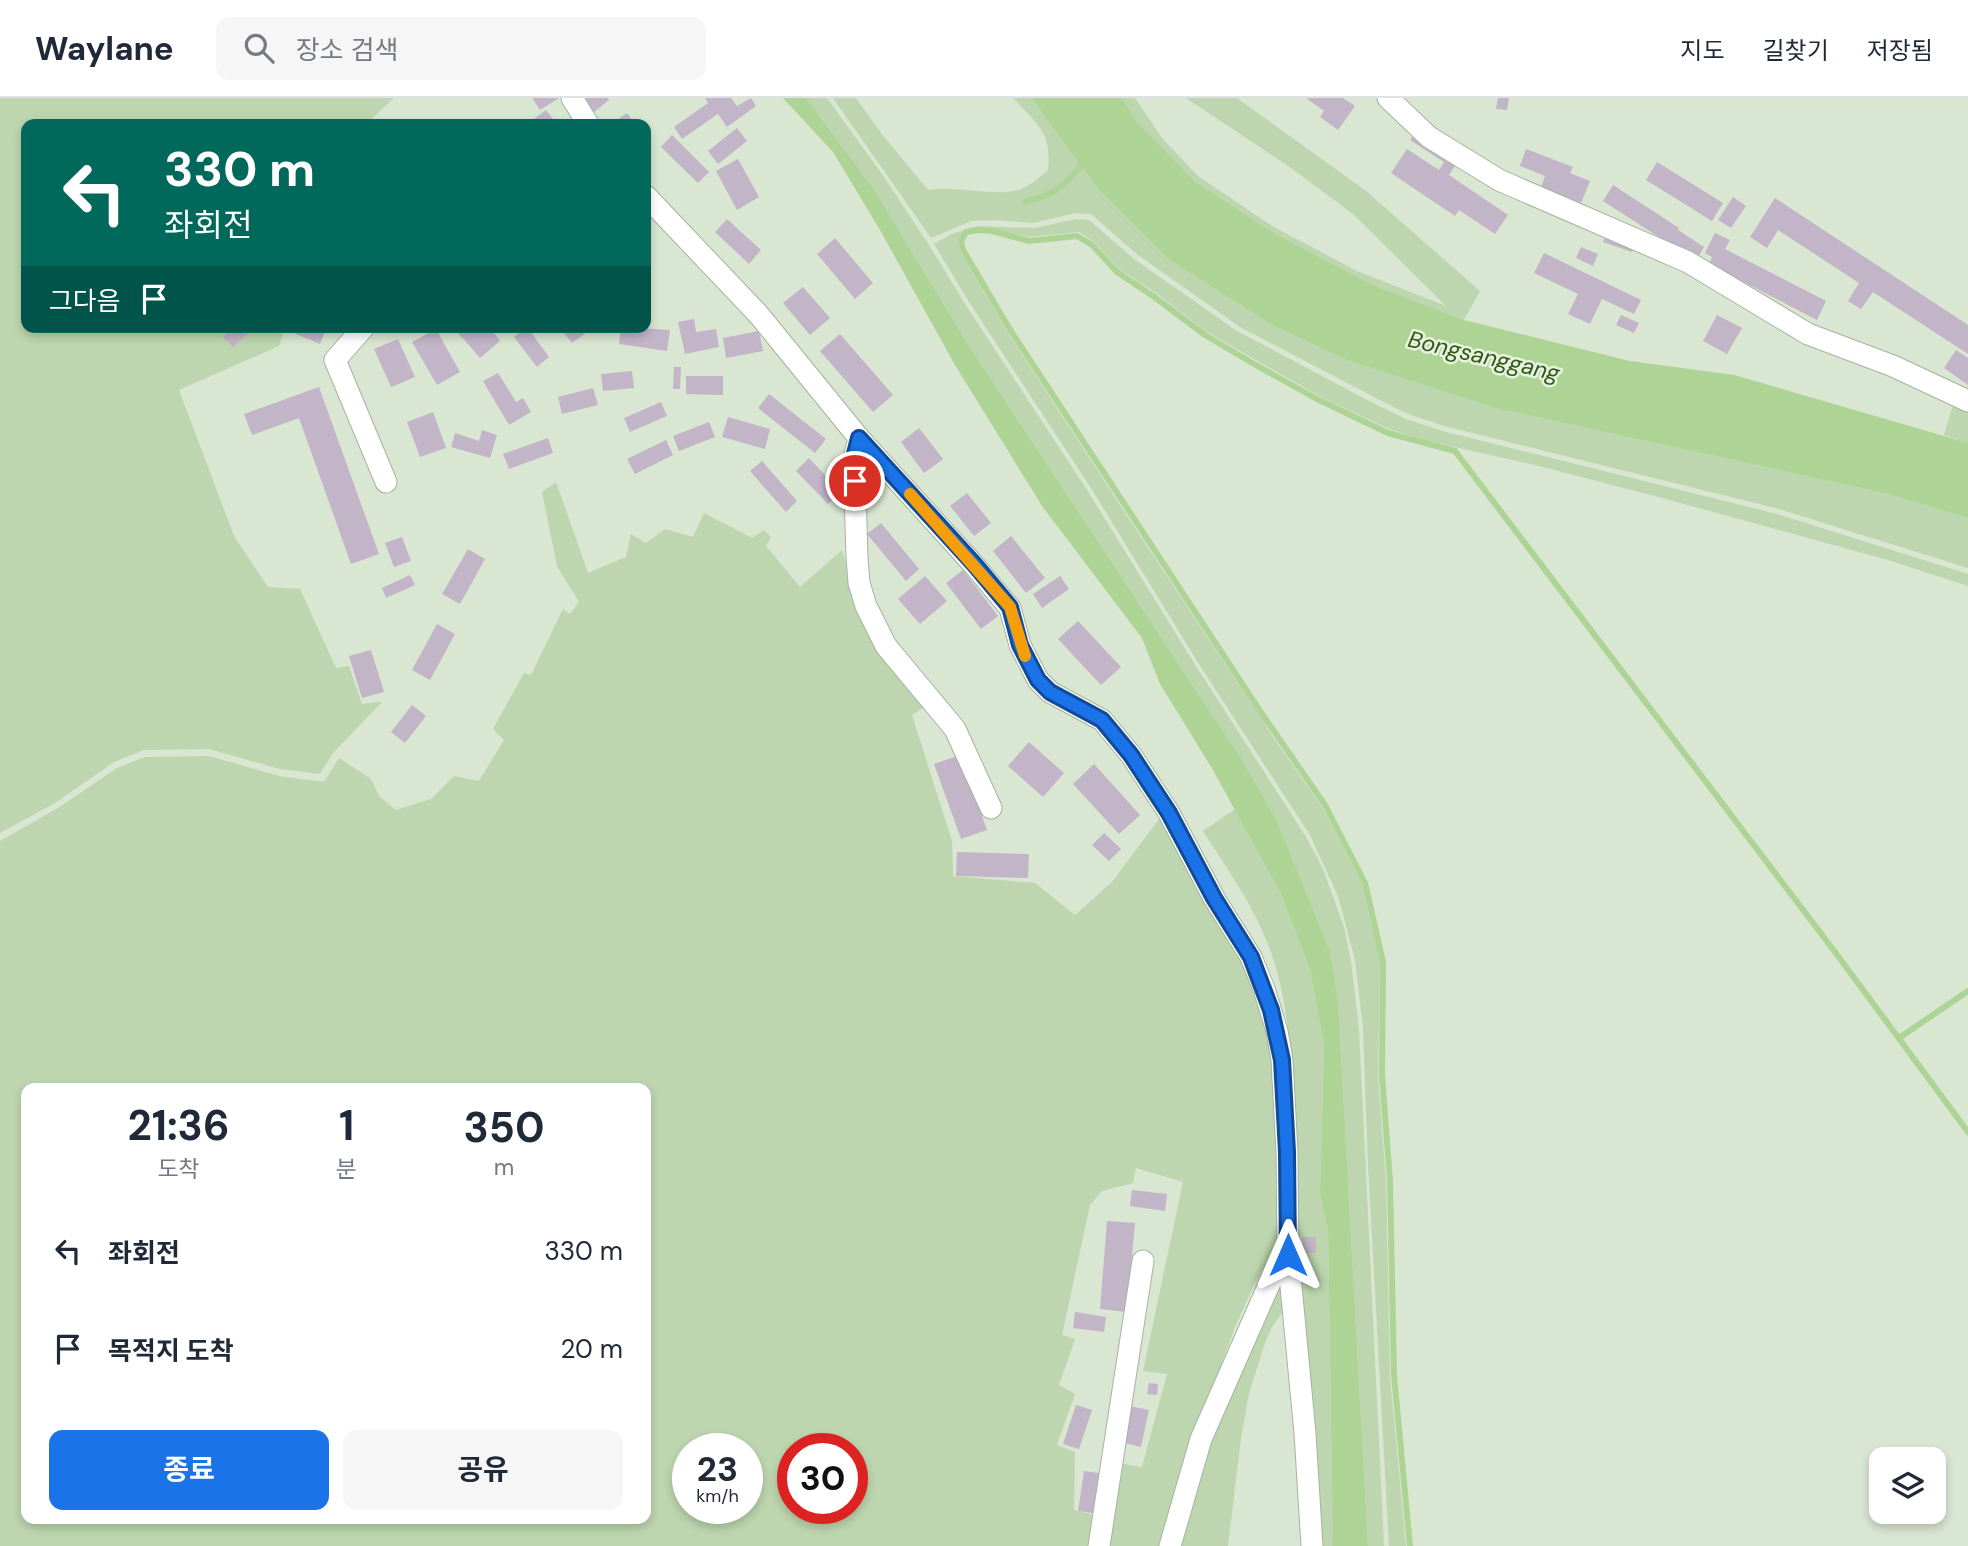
<!DOCTYPE html>
<html lang="ko">
<head>
<meta charset="utf-8">
<style>
	body { margin:0; font-family:"DM Sans","Noto Sans KR",sans-serif; background:#f6f6f7; color:#1f2937; height:100vh; display:flex; flex-direction:column; font-size:26px; white-space:nowrap }
	* { box-sizing:border-box; margin:0 }
	p { font-size:23px; color:#747a83 }
	.icon { flex:none; width:38px; height:38px; fill:none; stroke:currentColor; stroke-width:2; stroke-linecap:round; stroke-linejoin:round }
	.map { position:relative; flex:1; overflow:hidden }
	.sheet { position:absolute; left:21px; top:985px; width:630px; height:441px; display:flex; flex-direction:column; background:#fff; border-radius:14px; box-shadow:0 4px 10px #0003 }
	.sheet>* { flex:none }
	.top-card { position:absolute; left:21px; top:21px; width:630px; height:214px; border-radius:14px; box-shadow:0 4px 10px #0003; background:#00695c; color:#fff; overflow:hidden }
	.controls { position:absolute; left:1869px; top:1349px; display:grid; gap:14px }
	.controls a { display:grid; place-items:center; width:77px; height:77px; border-radius:14px; background:#fff; box-shadow:0 4px 10px #0003; font-size:35px }
	.speed { position:absolute; left:672px; top:1335px; display:flex; gap:14px; font-size:35px; font-weight:700; text-align:center }
	.speed>* { display:grid; place-content:center; width:91px; height:91px; border-radius:50%; background:#fff; box-shadow:0 4px 10px #0003; line-height:1 }
	.speed small { font-size:18px; font-weight:400 }
	.speed .limit { border:10px solid #d22; background:#fff; color:#111 }
	.pin { position:absolute; display:grid; place-items:center; width:60px; height:60px; color:#fff; margin:-30px; border:4px solid #fff; border-radius:50%; box-shadow:0 2px 7px #0007 }
	.me { position:absolute; width:77px; margin:-38px; rotate:0deg; stroke-linejoin:round; filter:drop-shadow(0 0 5px #0008) }
	.turn { display:flex; align-items:center; gap:24px; height:147px; padding:0 28px; font-size:32px }
	.turn .icon { width:91px; height:91px; stroke-width:2.5 }
	.turn b { display:block; font-size:49px; line-height:60px }
	.then { display:flex; align-items:center; height:66px; padding:0 28px; background:#0003; gap:14px; font-size:26px }
	.eta { display:flex; justify-content:space-evenly; align-items:center; height:119px; text-align:center }
	.eta b { font-size:42px; font-weight:700; line-height:49px }
	.button { display:flex; gap:14px; margin-top:auto; padding:14px 28px }
	.button a { flex:1; height:80px; border-radius:14px; background:#1a73e8; color:#fff; font-size:28px; font-weight:700; line-height:80px; text-align:center }
	.button a+a { background:#f6f6f7; color:#1f2937 }
	ul { padding:0; list-style:none }
	li { display:flex; align-items:center; gap:21px; height:98px; padding:0 28px }
	li div { flex:1 }
	li b { display:block; font-size:26px }
	li em { font-style:normal }
	header { display:flex; align-items:center; gap:42px; box-sizing:border-box; height:98px; padding:0 35px; background:#fff; border-bottom:2px solid #e0e1e3 }
	header strong { font-size:33px }
	nav { display:flex; gap:38px; margin-inline-start:auto; font-size:24px }
	.search { width:490px; height:63px; background:#f6f6f7; display:flex; align-items:center; gap:18px; box-sizing:border-box; padding:0 24px; border-radius:14px; color:#747a83; font-size:26px }
	.map>svg:first-child { display:block }
	.green { fill:#bdd6af; fill-rule:evenodd }
	.water { fill:#add495 }
	.lines { fill:none; stroke-linecap:round; stroke-linejoin:round }
	.stream { stroke:#add495; stroke-width:6 }
	.building { fill:#c2b5c8 }
	.minor-casing { stroke:#a6b39f; stroke-width:23 }
	.minor { stroke:#fff; stroke-width:21 }
	.route-casing { stroke:#114b97; stroke-width:18 }
	.route { stroke:#1a73e8; stroke-width:12 }
	.slow { stroke:#f59e0b; stroke-width:12 }
	.labels { text-anchor:middle; stroke-width:5; stroke-linejoin:round; paint-order:stroke }
	.water-label { font-size:23px; font-style:italic; fill:#345718; stroke:#e6f3de }
</style>
</head>
<body>
<header>
<strong>Waylane</strong>
<div class="search"><svg class="icon" aria-label="search" viewBox="0 0 24 24"><circle cx="10" cy="10" r="6"/><path d="M15 15l6 6"/></svg>장소 검색</div>
<nav><a>지도</a><a>길찾기</a><a>저장됨</a></nav>
</header>
<div class="map">
<svg width="1968" height="1448" viewBox="0 0 1968 1448">
	<rect width="100%" height="100%" fill="#d9e6d1"/>
	<path class="green" d="M0,0H394L366,26H26V229H285L279,248L179,292L234,438L268,489L300,491L336,570L349,568L362,606L382,604L333,655L320,676L280,671L209,651L144,652L114,664L55,705L0,735Z
		M806,0H827L884,79L929,147L967,209L1087,392L1194,565L1306,739L1323,771L1344,829L1351,863L1359,931L1384,1448H1368L1338,901L1330,853L1277,723L1244,665L969,248L874,91Z
		M833,0H856L881,35L928,92C957,87 998,100 1021,91C1032,86 1040,79 1048,72C1052,34 1037,26 1013,0H1031L1098,91L1168,161L1272,227L1346,262L1495,310L1888,396L1968,420V470L1779,411L1444,328L1408,316L1378,301L1240,229L1138,157L1091,116L1076,115L1033,125L994,122L971,123L931,140Z
		M1122,0H1135L1162,40L1198,78L1272,128L1357,173L1446,208L1353,116L1291,70L1186,0H1237L1366,93L1480,193L1464,222L1373,187L1276,136L1196,84L1138,25Z
		M1076,121L1089,122L1134,161L1237,233L1375,306L1406,321L1442,333L1777,416L1968,476V488L1888,462L1662,400L1539,368L1424,342L1389,331L1319,298L1207,234L1156,195L1119,171L1094,144L1079,134L1029,139L978,129L965,133L958,143L960,153L1006,232L1135,430L1282,652L1322,709L1362,786L1380,864L1378,977L1386,1084L1390,1278L1406,1448H1389L1368,1067L1363,931L1355,862L1338,798L1310,737L1197,563L1091,390L971,207L934,146L952,136L977,128L1034,130Z
		M1953,307L1968,313V345L1944,337Z
		M556,384L588,475L626,459L631,436L646,445L665,431L693,439L704,415L752,440L764,432L771,439L766,448L800,489L842,452L855,498L929,606L912,617L952,743L953,778L1035,785L1075,817L1112,784L1162,717L1245,857L1274,956L1279,1143L1258,1178L1235,1229L1216,1281L1165,1448H1104L1118,1365L1142,1369L1167,1276L1143,1273L1183,1084L1136,1070L1133,1085L1102,1093L1090,1107L1062,1237L1075,1241L1059,1287L1075,1296L1057,1347L1075,1354L1074,1412L1095,1417L1089,1448H0V743L58,710L117,670L145,659L209,658L279,678L324,684L339,660L371,681L379,698L396,712L431,701L454,678L479,683L504,642L493,631L524,575L531,577L563,511L570,516L579,504L557,468L542,394ZM26,990H646V1421H26ZM688,1351H747V1410H688ZM793,1351H852V1410H793Z
		M1235,711L1281,796L1310,871L1324,947L1320,1096L1328,1134L1333,1448H1316C1309,1349 1300,1251 1295,1152C1290,1056 1302,956 1274,863C1259,815 1230,775 1203,733Z
		M1278,1176L1287,1208L1272,1229L1265,1245L1249,1295L1241,1340L1228,1448H1176L1202,1345Z"/>
	<path class="water" d="M783,0H806L874,91L969,248L1244,665L1277,723L1330,853L1338,901L1368,1448H1333L1328,1134L1320,1096L1324,947L1310,871L1281,796L1213,672L1160,586L1142,540L1042,408L955,267L880,132L833,54Z
		M1031,0H1122L1138,25L1196,84L1276,136L1373,187L1464,222L1630,263L1734,277L1968,345V420L1888,396L1495,310L1346,262L1272,227L1168,161L1098,91Z"/>
	<g class="lines">
		<path class="stream" d="M1025,104C1053,97 1063,89 1081,68
			M1899,940L1968,893
			M1410,1448L1394,1277L1390,1083L1382,977L1383,864L1365,785L1325,707L1260,613L1009,230L963,152L961,143L966,134L979,132L992,133L1029,143L1077,138L1092,147L1117,174L1153,198L1205,237L1254,266L1317,301L1388,335L1455,353L1835,854L1968,1034"/>
	</g>
	<path class="building" d="M532,0H559L540,12Z
		M583,0H608L609,2L594,14Z
		M705,0H731L737,8L751,0L756,8L727,29L718,16L682,41L674,29L708,5Z
		M1306,0H1343L1355,8L1338,32L1320,19L1324,13Z
		M1498,0H1509L1507,12L1496,11Z
		M546,12L557,26H538L534,21Z
		M627,15L635,26H611Z
		M737,30L747,43L718,66L708,53Z
		M1416,34L1459,62L1449,77L1508,117L1495,136L1459,112L1455,118L1391,75L1407,51L1439,72L1444,64L1410,42Z
		M672,37L709,74L698,85L661,49Z
		M1526,51L1573,69L1570,75L1590,83L1581,105L1541,89L1545,78L1520,68Z
		M738,61L759,99L737,112L716,73Z
		M1657,64L1723,105L1712,123L1646,82Z
		M1613,87L1679,130L1678,132L1704,149L1696,163L1603,103Z
		M1733,99L1746,108L1731,130L1718,122Z
		M1775,100L1968,227V256L1873,194L1861,211L1848,203L1859,185L1778,132L1767,150L1750,139Z
		M727,121L761,152L749,166L715,134Z
		M1607,133L1635,144L1632,154L1603,144Z
		M1715,135L1730,142L1725,151L1826,203L1817,222L1709,166L1712,159L1705,155Z
		M835,140L873,185L855,201L817,156Z
		M1581,149L1598,156L1593,168L1576,160Z
		M1544,155L1641,202L1634,216L1602,201L1590,226L1568,216L1578,196L1534,175Z
		M803,189L830,220L810,237L783,205Z
		M1621,217L1639,225L1634,235L1616,227Z
		M1717,217L1742,230L1727,256L1703,243Z
		M694,221L696,234L716,231L719,249L685,256L678,224Z
		M234,229H255L233,249L223,239Z
		M299,229H327L320,246L296,236Z
		M453,229H489L500,243L480,260Z
		M527,229L549,259L537,269L514,239Z
		M559,229H583L587,234L572,245Z
		M621,229L670,232L667,253L619,246Z
		M436,231L460,274L437,287L412,244Z
		M759,233L763,253L726,260L723,240Z
		M840,236L893,297L873,314L820,253Z
		M398,241L415,279L391,289L374,251Z
		M1956,252L1968,260V287L1944,270Z
		M674,269H681L680,291H673Z
		M632,273L634,290L603,293L601,276Z
		M498,275L516,304L523,300L531,314L509,327L483,283Z
		M686,278H723V297L686,296Z
		M319,289L379,456L351,466L299,320L252,337L244,316Z
		M593,290L598,307L562,316L558,299Z
		M769,296L826,341L815,355L758,310Z
		M661,304L667,318L630,334L624,320Z
		M433,314L446,350L420,359L407,324Z
		M728,319L770,331L765,351L722,339Z
		M709,324L715,339L679,353L673,338Z
		M919,330L943,361L924,375L901,344Z
		M482,332L497,337L490,360L451,349L455,335L479,343Z
		M548,340L553,355L509,371L503,356Z
		M666,342L673,357L635,376L627,361Z
		M809,360L841,394L828,406L796,373Z
		M762,363L797,403L786,414L750,373Z
		M967,395L991,425L974,438L950,408Z
		M881,425L919,471L906,483L867,436Z
		M1011,438L1045,480L1026,495L993,453Z
		M402,439L411,463L394,469L385,445Z
		M468,451L485,461L460,506L442,496Z
		M963,472L998,518L981,531L946,485Z
		M410,477L415,487L386,500L382,490Z
		M925,478L947,503L920,526L898,501Z
		M1060,478L1069,491L1042,510L1033,496Z
		M1078,523L1121,569L1101,587L1058,541Z
		M437,526L455,536L430,582L412,572Z
		M371,552L384,594L362,600L349,558Z
		M412,607L426,618L405,645L391,634Z
		M1029,644L1064,675L1043,699L1008,668Z
		M960,657L987,732L961,741L934,666Z
		M1094,666L1140,717L1119,736L1073,686Z
		M1104,735L1121,751L1109,763L1092,747Z
		M957,754L1029,756L1028,780L956,778Z
		M1132,1092L1167,1096L1165,1113L1130,1108Z
		M1107,1123L1135,1125L1127,1214L1100,1211Z
		M1303,1139H1316V1155H1303Z
		M1075,1214L1106,1219L1104,1234L1073,1230Z
		M1149,1285L1158,1286L1157,1297L1147,1296Z
		M1076,1307L1092,1312L1079,1351L1063,1346Z
		M1129,1308L1149,1312L1141,1349L1121,1344Z
		M1084,1373L1099,1375L1093,1415L1078,1413Z"/>
	<g class="lines">
		<defs>
			<path id="minor" d="M572,0L588,26
				M1388,0L1429,39L1499,82L1688,164L1808,236L1893,268L1968,303
				M646,98L759,217L859,340L974,467L1010,510L1020,547L1038,582L1050,594L1102,622L1131,657L1169,715L1214,800L1251,859L1264,891L1277,933L1282,962L1287,1054L1288,1157L1305,1335L1312,1448
				M364,229L335,262L386,384
				M859,340L854,360L857,459L859,485L866,508L886,548L955,631L991,710
				M1099,1448L1143,1163
				M1170,1448L1201,1341L1275,1173L1288,1157"/>
		</defs>
		<use href="#minor" class="minor-casing"/>
		<use href="#minor" class="minor"/>
	</g>
	<g class="lines">
		<defs>
			<path id="route" d="M855,383L854,360L859,340L975,467L1010,509L1020,547L1038,582L1050,594L1102,622L1131,657L1169,715L1214,800L1251,859L1271,912L1282,962L1287,1054L1288,1157"/>
		</defs>
		<use href="#route" class="route-casing"/>
		<use href="#route" class="route"/>
		<path class="slow" d="M910,396L1010,509L1025,558"/>
	</g>
	<g class="labels">
		<g class="water-label">
			<text transform="translate(1484 258) rotate(13)" y="8">Bongsanggang</text>
		</g>
	</g>
</svg>
<div class="controls">
<a><svg class="icon" aria-label="layers" viewBox="0 0 24 24"><path d="M12 4l9 5-9 5-9-5zM3 14l9 5 9-5"/></svg></a>
</div>
<div class="speed"><div>23<small>km/h</small></div><div class="limit">30</div></div>
<div class="pin" style="left:855px;top:383px;background:#d93025"><svg class="icon" aria-label="arrive" viewBox="0 0 24 24"><path d="M6 21V4h12l-3 4 3 4H6"/></svg></div>
<svg class="me" style="left:1288px;top:1157px" viewBox="-20 -20 40 40"><path d="M0-17L14 15 0 8-14 15z" fill="#1a73e8" stroke="#fff" stroke-width="4"/></svg>
<div class="top-card">
<div class="turn"><svg class="icon" aria-label="left" viewBox="0 0 24 24"><path d="M17 20v-9H6M10 6l-5 5 5 5"/></svg><div><b>330 m</b>좌회전</div></div>
<div class="then">그다음<svg class="icon" aria-label="arrive" viewBox="0 0 24 24"><path d="M6 21V4h12l-3 4 3 4H6"/></svg></div>
</div>
<section class="sheet">
<div class="eta">
<div><b>21:36</b><p>도착</p></div>
<div><b>1</b><p>분</p></div>
<div><b>350</b><p>m</p></div>
</div>
<ul>
<li><svg class="icon" aria-label="left" viewBox="0 0 24 24"><path d="M17 20v-9H6M10 6l-5 5 5 5"/></svg><div><b>좌회전</b></div><em>330 m</em></li>
<li><svg class="icon" aria-label="arrive" viewBox="0 0 24 24"><path d="M6 21V4h12l-3 4 3 4H6"/></svg><div><b>목적지 도착</b></div><em>20 m</em></li>
</ul>
<div class="button"><a>종료</a><a>공유</a></div>
</section>
</div>
</body>
</html>
